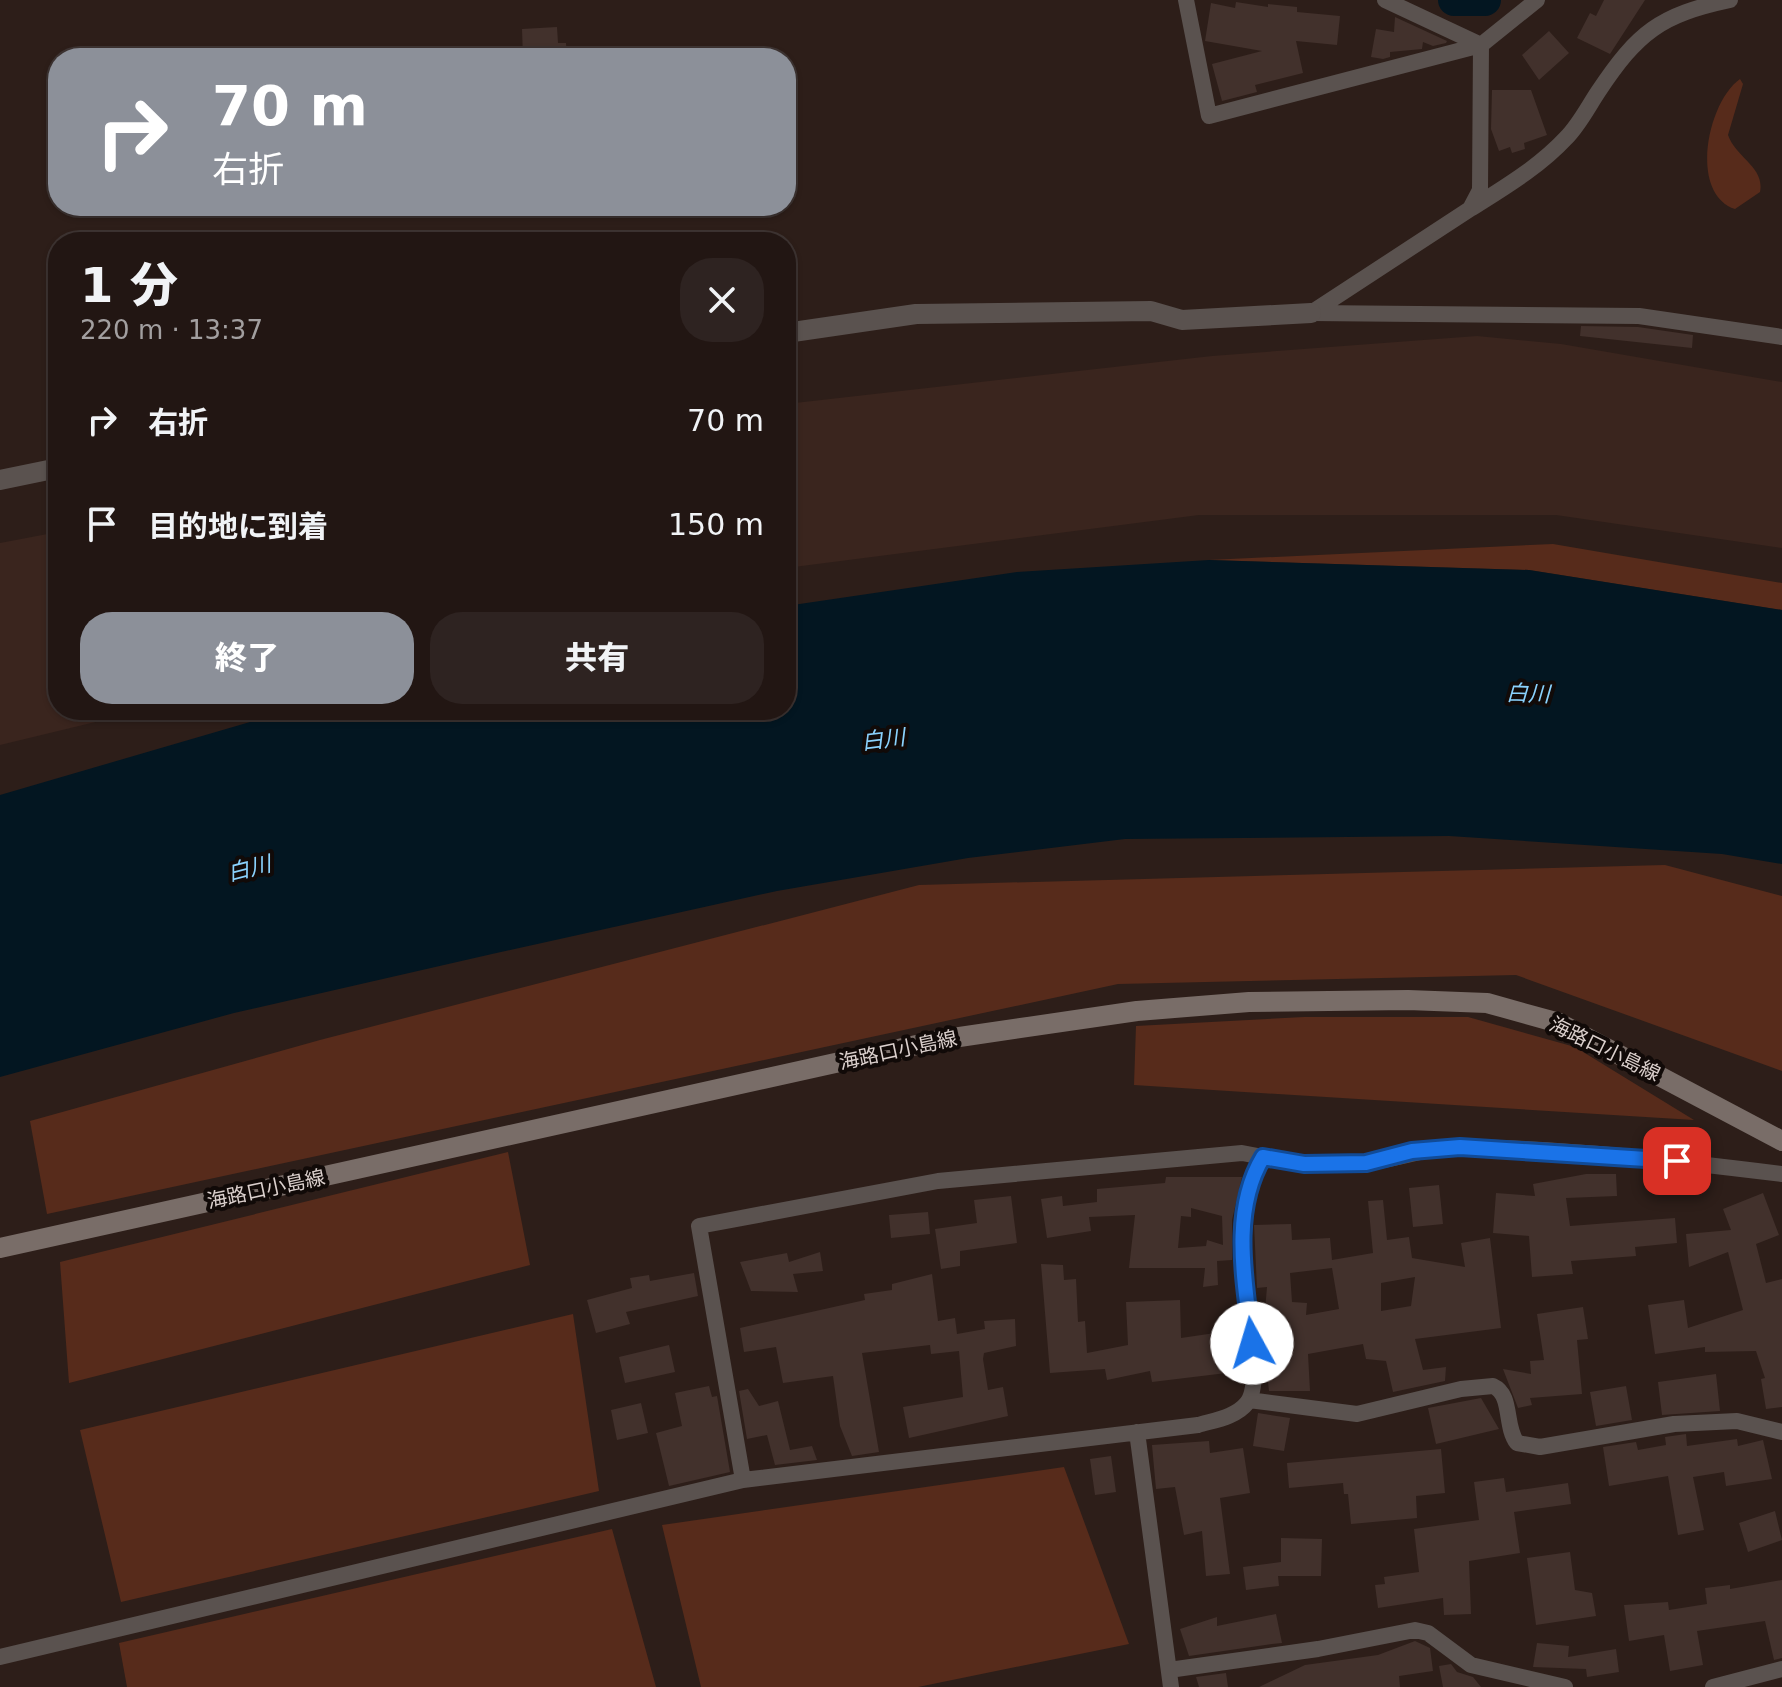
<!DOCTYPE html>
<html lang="ja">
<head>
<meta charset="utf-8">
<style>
	body { margin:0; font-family:"DejaVu Sans","Noto Sans JP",sans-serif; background:#2e2321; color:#f1f3f6; height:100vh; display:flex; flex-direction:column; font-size:30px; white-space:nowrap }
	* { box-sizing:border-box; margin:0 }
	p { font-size:26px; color:#a29fa0 }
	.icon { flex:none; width:44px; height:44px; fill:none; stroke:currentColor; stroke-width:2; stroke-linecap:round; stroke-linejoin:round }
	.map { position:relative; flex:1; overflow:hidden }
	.side { position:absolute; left:48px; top:232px; width:748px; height:488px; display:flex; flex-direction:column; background:#221613; border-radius:32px; box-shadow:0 2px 6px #0004,0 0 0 2px #3f3533 }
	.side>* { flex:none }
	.guide { position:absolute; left:48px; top:48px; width:748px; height:168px; border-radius:32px; box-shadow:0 2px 6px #0004,0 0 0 2px #3f3533; background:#8c9099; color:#fff; overflow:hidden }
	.pin { position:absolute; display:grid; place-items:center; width:68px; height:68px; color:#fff; margin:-34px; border-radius:16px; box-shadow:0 4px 12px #0006 }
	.me { position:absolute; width:88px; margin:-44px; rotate:354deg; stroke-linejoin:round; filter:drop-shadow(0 0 6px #0008) }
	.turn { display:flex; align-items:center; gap:28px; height:168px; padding:0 32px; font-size:36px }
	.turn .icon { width:104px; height:104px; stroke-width:2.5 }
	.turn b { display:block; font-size:56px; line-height:68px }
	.round { display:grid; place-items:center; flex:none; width:84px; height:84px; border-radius:32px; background:#2e2321 }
	.headline { display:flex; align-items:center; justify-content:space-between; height:136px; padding:0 32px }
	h1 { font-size:48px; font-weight:800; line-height:60px }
	.action { display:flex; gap:16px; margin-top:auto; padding:16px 32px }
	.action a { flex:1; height:92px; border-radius:32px; background:#8c9099; color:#fff; font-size:32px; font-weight:800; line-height:92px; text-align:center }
	.action a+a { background:#2e2321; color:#f1f3f6 }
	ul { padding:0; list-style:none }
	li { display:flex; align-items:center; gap:24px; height:104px; padding:0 32px }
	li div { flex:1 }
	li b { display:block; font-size:30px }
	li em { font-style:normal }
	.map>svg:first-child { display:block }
	.built { fill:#3a251e }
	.green { fill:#572b1b }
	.water { fill:#031621 }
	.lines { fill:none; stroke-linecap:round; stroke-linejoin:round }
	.river { stroke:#031621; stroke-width:32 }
	.building { fill:#42312c; fill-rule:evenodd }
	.minor { stroke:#5a524f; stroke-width:16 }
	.tertiary { stroke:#5a524f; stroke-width:20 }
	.secondary { stroke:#796d68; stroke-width:20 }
	.route-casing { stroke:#114b97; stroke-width:20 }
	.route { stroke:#1a73e8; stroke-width:14 }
	.labels { text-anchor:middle; stroke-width:8; stroke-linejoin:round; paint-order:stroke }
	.street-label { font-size:20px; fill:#dbd0cd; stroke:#110a08 }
	.water-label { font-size:22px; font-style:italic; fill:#8ad2fd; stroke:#110a08 }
</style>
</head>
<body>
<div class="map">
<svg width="1782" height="1687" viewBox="0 0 1782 1687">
	<rect width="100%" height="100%" fill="#2d1e19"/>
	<path class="built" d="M1477,336L1561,344L1782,382V548L1556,515H1199L786,568V404L1212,356Z
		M58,532V710H145L0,745V543Z"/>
	<path class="green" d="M1740,79L1743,84L1728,135C1736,158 1765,167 1760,192L1735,209C1688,193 1708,101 1740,79Z
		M1553,544L1782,583V610L1529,570L1209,560Z
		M1665,865L1782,896V1071L1516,975L1118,984L47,1214L30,1121L320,1040L919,885Z
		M1304,1017H1468L1575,1047L1694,1120L1134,1085L1136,1026Z
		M508,1152L530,1265L69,1383L60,1262Z
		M573,1314L599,1491L121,1602L80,1430Z
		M1064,1467L1129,1644L918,1687H701L662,1525Z
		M612,1529L656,1687H127L119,1643Z"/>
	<path class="water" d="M1209,560L1529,570L1782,610V864L1722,854L1449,836L1125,839L968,858L777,891L492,954L234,1013L0,1077V795L291,710H786V606L1017,572Z"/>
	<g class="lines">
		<path class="river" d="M1454,0H1485"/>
	</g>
	<path class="building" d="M1604,0H1645L1610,54L1577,38L1590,13L1596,16Z
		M1236,2L1268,7V4L1297,7V12L1340,16L1337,45L1296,41L1303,73L1255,85L1257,92L1222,101L1212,64L1262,51L1205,41L1211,3L1235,8Z
		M1395,17L1447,41L1446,43L1433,46L1423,42L1422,49L1390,52V57L1383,59L1371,57L1376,29L1394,32Z
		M557,27L558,43H566L567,58H523L522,29Z
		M1549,31L1569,53L1539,80L1522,55Z
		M1492,90H1531L1547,135L1524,143L1525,149L1512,153L1510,147L1499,151L1491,129Z
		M1581,326L1638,327L1693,335L1692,348L1580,336Z
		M1586,1174H1616L1617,1196L1566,1198L1570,1226L1675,1218L1677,1243L1635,1247L1636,1256L1571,1261L1573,1274L1532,1277L1529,1236L1493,1233L1496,1193L1535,1196L1533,1184Z
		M1166,1177H1242L1232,1220V1260L1217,1261L1218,1285L1203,1287L1205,1268H1129L1135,1215L1089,1217L1091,1231L1047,1238L1041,1199L1062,1196L1063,1206L1097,1202V1189L1165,1183ZM1191,1208L1222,1216L1223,1245L1207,1240L1206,1246L1178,1248L1181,1216L1191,1217Z
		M1439,1185L1443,1224L1413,1227L1409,1188Z
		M1763,1193L1779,1235L1756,1244L1766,1283L1782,1279V1407L1766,1409L1761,1379L1765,1378L1756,1351L1705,1352V1347L1655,1354L1648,1305L1684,1300L1688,1328L1743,1310L1728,1252L1689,1267L1686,1234L1731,1230L1723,1209Z
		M1011,1196L1017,1243L960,1251V1266L941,1269L935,1229L977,1223L974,1200Z
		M1383,1200L1387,1240L1409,1237L1412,1258L1465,1267L1461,1243L1490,1238L1501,1328L1415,1339L1423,1370L1446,1367L1445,1381L1393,1392L1386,1361L1366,1359L1363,1344L1308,1354L1310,1391H1269L1268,1382H1264L1263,1334L1267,1287L1257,1288L1254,1225L1291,1224L1292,1240L1330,1238L1332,1260L1373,1253L1368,1201ZM1332,1268L1339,1309L1306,1315L1307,1303L1292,1302L1290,1273ZM1415,1277L1411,1306L1381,1311V1283Z
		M928,1212L930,1234L891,1238L889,1215Z
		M820,1252L823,1271L793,1274L798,1292L751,1291L740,1262L787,1253L789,1262Z
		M1041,1264L1063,1265L1064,1280L1076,1279L1078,1322L1085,1321L1087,1353L1128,1345L1126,1302L1180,1300L1181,1338L1215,1333V1340L1241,1337L1243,1371L1152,1382L1150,1371L1107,1380L1105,1369L1050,1373Z
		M694,1273L698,1296L626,1312L630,1324L596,1333L587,1300L632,1288L630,1278L649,1275L650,1281Z
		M932,1274L938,1321L955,1318L957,1334L985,1329L984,1321L1015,1319L1016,1346L984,1353L983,1359L988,1390L1003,1387L1008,1416L909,1438L903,1407L963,1397L959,1351L931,1354L930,1345L862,1353L879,1452L852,1456L840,1426L833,1376L783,1383L776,1347L744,1352L740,1328L865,1300L864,1294L892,1290V1284Z
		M1583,1307L1588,1339L1577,1340L1582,1394L1530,1398L1532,1405L1518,1408L1503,1369L1531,1374L1530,1361L1544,1360L1537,1314Z
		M669,1345L675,1372L625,1383L619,1357Z
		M1716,1374L1720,1411L1662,1415L1658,1382Z
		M709,1386L712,1397L717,1396L730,1472L669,1486L656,1433L682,1426L675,1393Z
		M1626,1386L1632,1420L1596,1426L1590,1392Z
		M748,1389L759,1406L778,1401L790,1450L812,1446L817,1460L775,1465L767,1435L747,1439L739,1391Z
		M1481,1398L1499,1429L1436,1444L1428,1408Z
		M641,1403L648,1433L617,1440L611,1410Z
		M1258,1413L1290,1418L1284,1451L1253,1446Z
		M1686,1434L1687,1446L1737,1439L1738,1446L1763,1440L1772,1479L1726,1486L1724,1472L1693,1477L1704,1530L1678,1535L1668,1476L1609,1486L1603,1447L1636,1442L1638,1450L1666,1445L1665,1437Z
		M1209,1441L1210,1453L1243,1448L1250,1493L1220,1498L1230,1574L1206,1576L1202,1531L1184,1535L1175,1487L1156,1489L1152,1445Z
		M1441,1449L1445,1493L1416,1496L1417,1518L1351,1524L1348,1494H1344L1343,1483L1289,1488L1287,1463Z
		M1111,1456L1116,1492L1095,1495L1090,1459Z
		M1504,1478L1506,1492L1568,1483L1571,1504L1514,1512L1520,1553L1469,1561L1471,1614L1444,1615L1443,1598L1378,1608L1375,1585L1385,1584L1384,1577L1419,1572L1414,1529L1479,1520L1474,1482Z
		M1775,1511L1782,1540L1748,1552L1739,1523Z
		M1281,1538L1322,1539L1321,1576H1278L1279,1586L1246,1590L1243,1567L1281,1562Z
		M1570,1552L1575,1590L1592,1593L1596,1616L1536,1625L1527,1558Z
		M1782,1580V1658L1774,1660L1765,1621L1697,1631L1703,1665L1670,1671L1664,1635L1629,1641L1624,1605L1668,1602L1669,1610L1707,1604L1705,1588L1730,1585V1589Z
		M1276,1614L1282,1643L1272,1644L1189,1656L1180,1629L1217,1617V1626Z
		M1415,1641L1430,1648L1433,1671L1399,1676L1400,1687H1259L1305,1665L1378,1655Z
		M1537,1643L1569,1646L1568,1657L1616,1649L1619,1672L1587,1677L1586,1669L1533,1667Z
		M1451,1664L1457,1672L1473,1677L1481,1687H1443L1439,1666Z
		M1226,1673L1228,1687H1199L1196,1677Z"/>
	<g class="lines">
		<path class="minor" d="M1186,0L1209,116L1481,45L1537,0
			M1385,0L1481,45
			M1472,208C1505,187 1539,167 1566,138C1579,125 1588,107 1598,92C1638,32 1660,15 1730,0
			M1311,313L1639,316L1782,337
			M1311,313L1470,209L1480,190L1481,45
			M1249,1400L1357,1414L1461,1389L1493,1386C1513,1395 1504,1426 1517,1443L1540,1447L1674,1424L1737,1421L1782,1432
			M1137,1432L1171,1687
			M743,1480L699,1226L938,1181L1242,1153L1263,1157
			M0,1657L743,1480L1198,1425C1215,1420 1236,1417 1247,1403C1266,1379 1241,1279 1242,1245C1242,1214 1248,1183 1263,1157C1297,1163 1332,1167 1366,1163C1398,1159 1428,1147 1461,1147C1568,1148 1676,1161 1782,1174
			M1169,1670L1318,1649L1415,1630L1428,1633L1471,1665L1565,1687
			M1713,1687L1782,1669"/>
		<path class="tertiary" d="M786,333L916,314L1151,311L1182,320L1311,313
			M0,480L58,468"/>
		<path class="secondary" d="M0,1248L939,1040L1137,1011L1249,1002L1408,1000L1487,1003L1559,1023L1782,1141"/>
	</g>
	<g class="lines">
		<defs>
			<path id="route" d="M1252,1343C1245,1282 1230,1212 1263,1157L1304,1164L1366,1163L1412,1151L1460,1147L1677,1161"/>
		</defs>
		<use href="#route" class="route-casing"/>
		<use href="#route" class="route"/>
	</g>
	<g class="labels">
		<g class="street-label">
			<text transform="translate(1605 1049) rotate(26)" y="7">海路口小島線</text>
			<text transform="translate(898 1050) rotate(-12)" y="7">海路口小島線</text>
			<text transform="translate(266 1189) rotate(-12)" y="7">海路口小島線</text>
		</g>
		<g class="water-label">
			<text transform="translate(1528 693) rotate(2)" y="8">白川</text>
			<text transform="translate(883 739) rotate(-7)" y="8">白川</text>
			<text transform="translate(249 868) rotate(-14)" y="8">白川</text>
		</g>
	</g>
</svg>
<div class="pin" style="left:1677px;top:1161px;background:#d93025"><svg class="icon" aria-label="arrive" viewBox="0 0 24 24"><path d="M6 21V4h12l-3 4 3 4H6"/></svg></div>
<svg class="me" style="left:1252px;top:1343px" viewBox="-20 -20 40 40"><circle r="19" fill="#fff"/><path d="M0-13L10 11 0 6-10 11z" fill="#1a73e8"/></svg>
<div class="guide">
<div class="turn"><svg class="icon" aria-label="right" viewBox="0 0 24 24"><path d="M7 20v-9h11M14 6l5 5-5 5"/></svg><div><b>70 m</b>右折</div></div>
</div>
<section class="side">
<div class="headline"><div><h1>1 分</h1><p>220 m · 13:37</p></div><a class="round"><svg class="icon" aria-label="close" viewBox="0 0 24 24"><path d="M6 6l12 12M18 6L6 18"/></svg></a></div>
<ul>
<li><svg class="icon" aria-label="right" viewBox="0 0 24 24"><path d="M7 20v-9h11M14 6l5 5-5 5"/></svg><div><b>右折</b></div><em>70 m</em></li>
<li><svg class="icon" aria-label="arrive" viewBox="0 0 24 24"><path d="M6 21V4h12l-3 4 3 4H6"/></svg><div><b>目的地に到着</b></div><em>150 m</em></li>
</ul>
<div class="action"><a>終了</a><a>共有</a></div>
</section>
</div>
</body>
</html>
